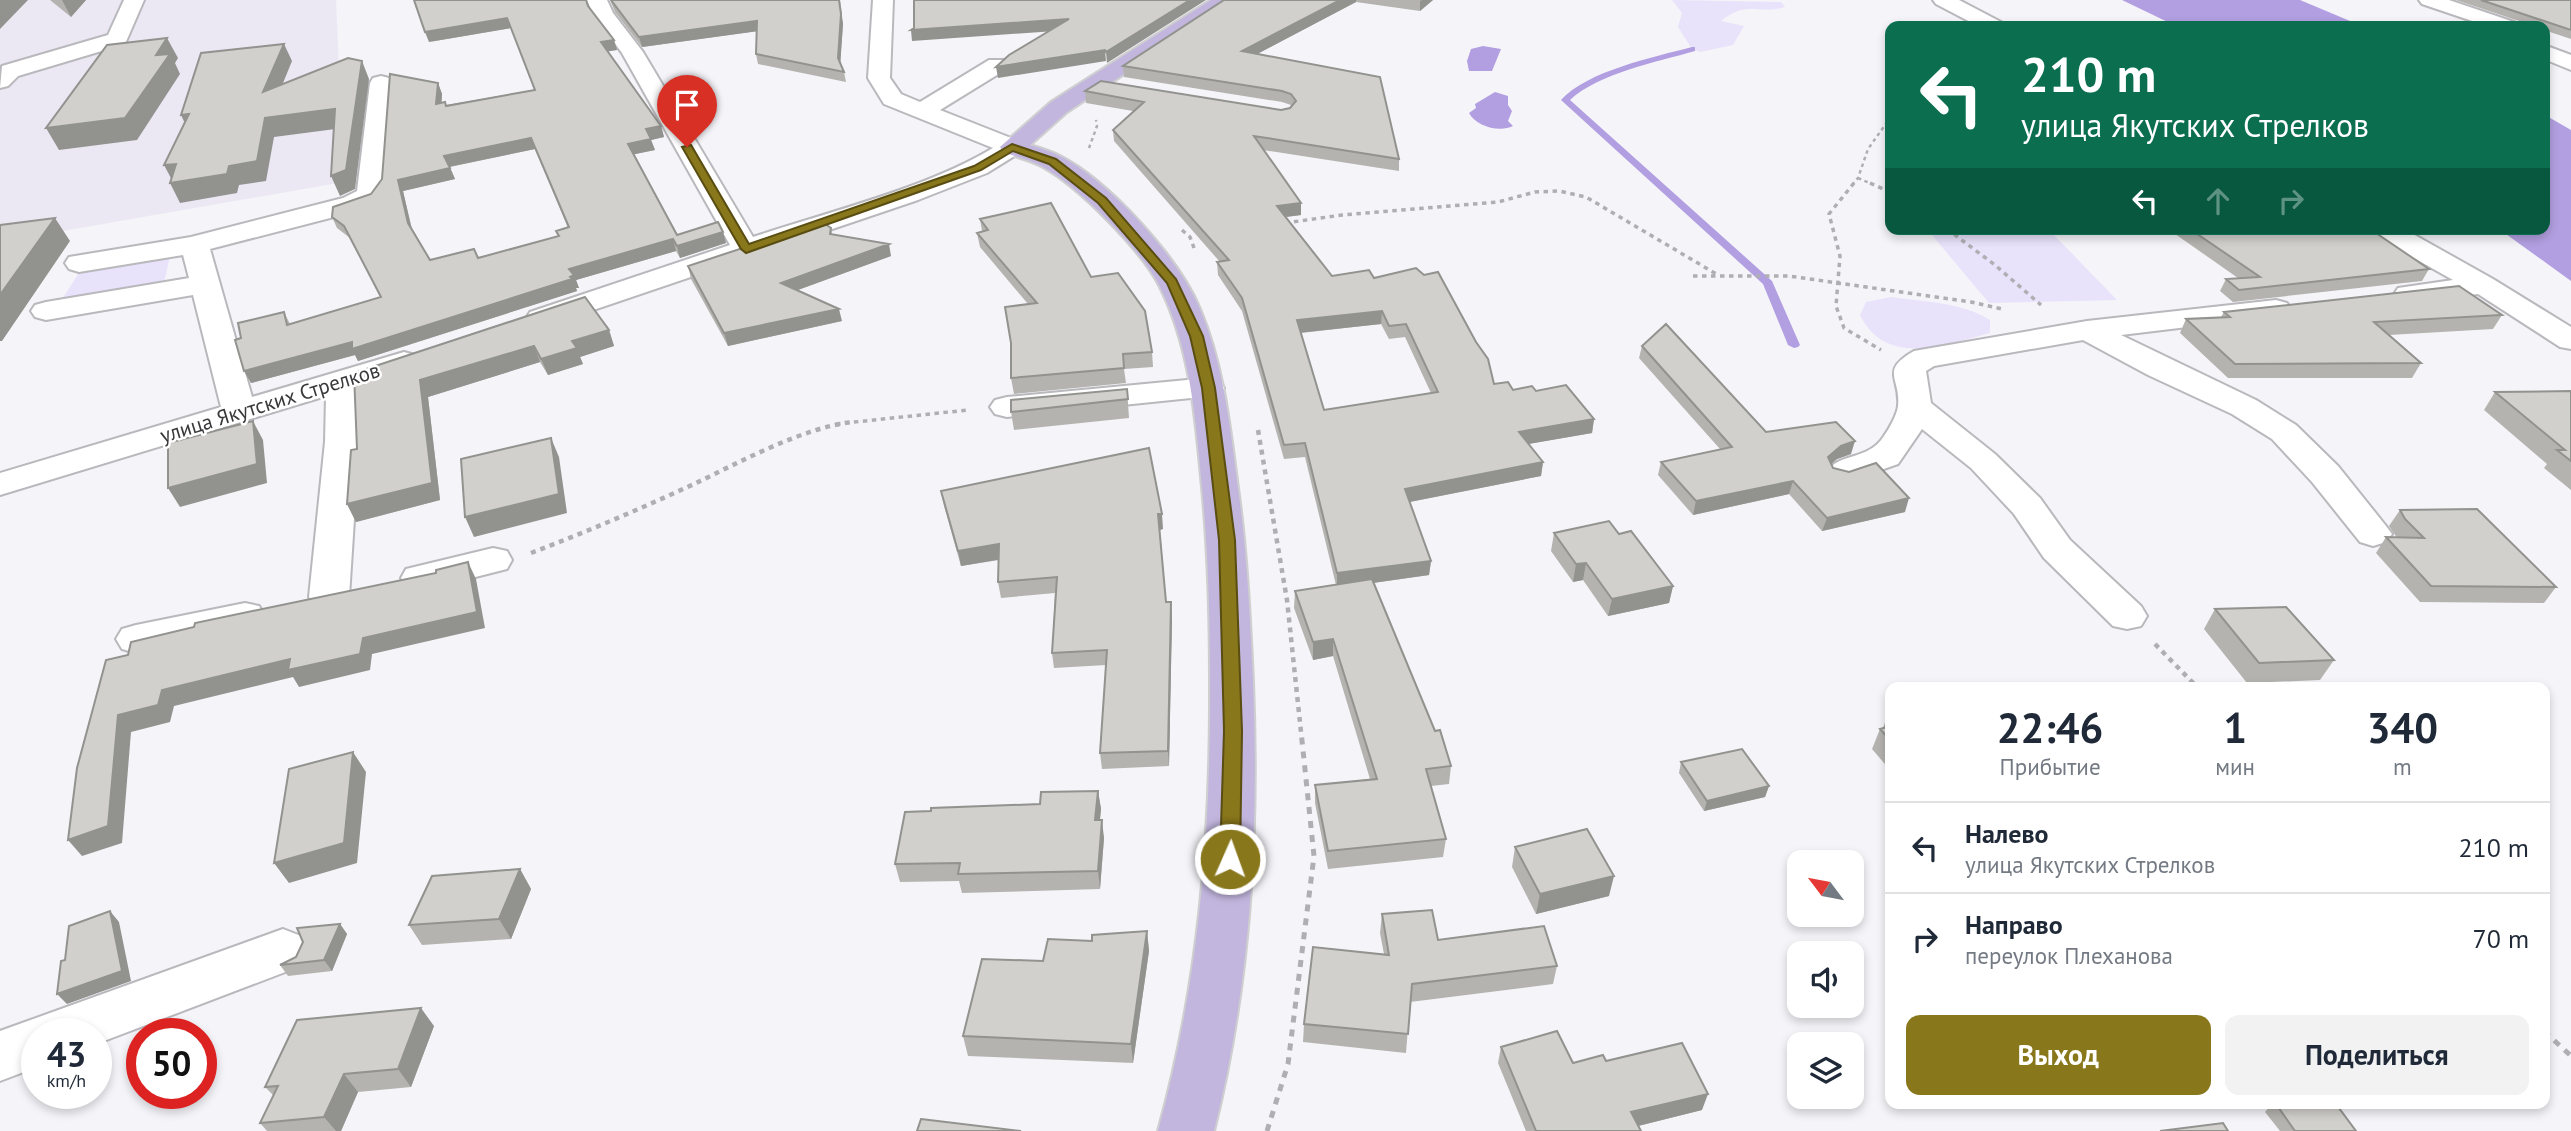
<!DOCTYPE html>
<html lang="ru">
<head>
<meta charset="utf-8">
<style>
	body { margin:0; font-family:"PT Sans",sans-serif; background:#f2f2f3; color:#1f2937; height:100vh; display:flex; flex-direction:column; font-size:26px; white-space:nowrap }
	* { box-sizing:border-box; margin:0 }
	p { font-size:23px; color:#747a83 }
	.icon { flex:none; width:38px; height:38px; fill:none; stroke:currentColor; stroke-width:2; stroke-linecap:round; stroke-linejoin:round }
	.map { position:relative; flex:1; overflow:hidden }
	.details { position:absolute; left:1885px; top:682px; width:665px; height:427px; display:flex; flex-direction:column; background:#fff; border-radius:14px; box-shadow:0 4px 10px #0003 }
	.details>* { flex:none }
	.hud { position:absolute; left:1885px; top:21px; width:665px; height:214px; border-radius:14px; box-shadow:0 4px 10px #0003; background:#0b6e4f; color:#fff; overflow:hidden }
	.needle { width:46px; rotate:302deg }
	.controls { position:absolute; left:1787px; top:850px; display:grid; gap:14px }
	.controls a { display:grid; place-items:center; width:77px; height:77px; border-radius:14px; background:#fff; box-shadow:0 4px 10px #0003; font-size:35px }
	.speed { position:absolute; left:21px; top:1018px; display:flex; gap:14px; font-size:35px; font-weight:700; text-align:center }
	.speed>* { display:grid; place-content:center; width:91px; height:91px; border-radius:50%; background:#fff; box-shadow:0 4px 10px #0003; line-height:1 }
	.speed small { font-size:18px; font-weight:400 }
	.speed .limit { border:10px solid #d22; background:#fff; color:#111 }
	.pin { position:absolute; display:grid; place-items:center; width:60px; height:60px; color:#fff; margin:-72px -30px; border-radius:50% 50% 50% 0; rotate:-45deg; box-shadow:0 0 7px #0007 }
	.pin .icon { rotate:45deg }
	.me { position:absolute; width:77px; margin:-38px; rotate:2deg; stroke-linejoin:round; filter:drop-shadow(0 0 5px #0008) }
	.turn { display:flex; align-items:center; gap:24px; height:147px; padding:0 21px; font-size:32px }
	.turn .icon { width:91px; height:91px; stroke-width:2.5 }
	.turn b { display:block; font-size:49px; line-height:60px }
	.lanes { display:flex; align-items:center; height:66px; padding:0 21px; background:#0003; justify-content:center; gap:35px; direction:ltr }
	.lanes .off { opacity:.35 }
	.eta { display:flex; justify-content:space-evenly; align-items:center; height:119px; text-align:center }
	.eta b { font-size:42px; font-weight:600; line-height:49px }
	.primary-button { display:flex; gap:14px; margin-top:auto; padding:14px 21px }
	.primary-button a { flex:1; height:80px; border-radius:14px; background:#89771b; color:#fff; font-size:28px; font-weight:600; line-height:80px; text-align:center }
	.primary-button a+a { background:#f2f2f3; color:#1f2937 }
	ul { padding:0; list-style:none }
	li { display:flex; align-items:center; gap:21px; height:91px; padding:0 21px; border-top:2px solid #e0e1e3 }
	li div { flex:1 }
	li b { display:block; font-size:26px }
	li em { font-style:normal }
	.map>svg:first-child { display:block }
	.built { fill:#ebe8f4 }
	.green { fill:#e9e2fb }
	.water { fill:#b29fe1 }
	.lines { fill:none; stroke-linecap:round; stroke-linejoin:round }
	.stream { fill:#b29fe1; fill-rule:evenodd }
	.minor-casing { stroke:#b9b8bc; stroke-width:4 }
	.major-casing { stroke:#cfcfd0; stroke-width:4 }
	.path-far3 { stroke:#afafb3; stroke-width:2.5; stroke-dasharray:3.5 3.5; stroke-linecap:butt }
	.path-far2 { stroke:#afafb3; stroke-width:3.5; stroke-dasharray:4.5 4.5; stroke-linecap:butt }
	.path-far1 { stroke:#afafb3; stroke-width:4.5; stroke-dasharray:5 5; stroke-linecap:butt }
	.path { stroke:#afafb3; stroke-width:5; stroke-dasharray:7 7; stroke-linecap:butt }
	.minor { fill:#fff; fill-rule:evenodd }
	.major { fill:#c2b6de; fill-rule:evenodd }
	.wall { fill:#b4b3af; fill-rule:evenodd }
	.shaded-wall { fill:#92928f }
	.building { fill:#d1d0cc; stroke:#92928f; stroke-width:2; fill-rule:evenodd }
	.route { fill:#89771b; stroke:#594d12; stroke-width:2 }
	.labels { text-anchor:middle; stroke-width:5; stroke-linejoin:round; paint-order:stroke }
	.far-street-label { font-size:21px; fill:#39393b; stroke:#fff }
</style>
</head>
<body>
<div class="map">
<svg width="2571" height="1131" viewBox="0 0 2571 1131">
	<rect width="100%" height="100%" fill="#f5f4f9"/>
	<path class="built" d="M0,0H336L344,182L0,242Z"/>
	<path class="green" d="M1672,0L1781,2L1785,7C1755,15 1748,0 1721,21L1744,26L1733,45L1700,52L1692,49L1678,27L1682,13Z
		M1927,229H2048L2117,300L1989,303Z
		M171,252L163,287L59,304L84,265Z
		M1891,297C1925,302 1961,302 1990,320V333C1945,345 1886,368 1860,315L1866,302Z"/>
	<path class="water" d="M2122,0H2300L2362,26H2176Z
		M1483,46L1501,49L1492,71H1469L1467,61L1471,49Z
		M1495,92L1508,96V105L1512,111L1508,121L1513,126C1499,133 1476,126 1469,113L1476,108L1475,104Z
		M2545,115L2571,130V281L2499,229H2544Z"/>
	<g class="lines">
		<path class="stream" d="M1692,47H1695V51C1657,62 1599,73 1570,100L1772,281L1800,345L1798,347L1794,348L1788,345L1763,284L1561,100C1587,71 1654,57 1692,47Z"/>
		<defs>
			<path id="minor" d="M124,0H144L125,44L18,76L8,86L0,88L2,66L108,35Z
				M587,0H607L613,13L643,52L753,237C828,212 927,188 993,148L884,104L868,78L873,0H893L890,78L901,94L920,102L989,60H1005L1008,65L1005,70L940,110L1021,142L1024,147L1021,152L987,173L918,200L552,324L541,327L530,324L526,318L530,312L730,245L622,53L593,14Z
				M1933,0H1959L2001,22L2005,26H1978L1936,4Z
				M2419,0H2449L2514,22L2518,26H2487L2422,4Z
				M2544,45L2571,55V70L2544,59Z
				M381,76L389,78L392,83L385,189L375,203L361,210L210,249L252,397L404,352L415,355L420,362L415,369L359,386V442L349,597L343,606L329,610L315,606L309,597L325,442L326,396L0,495V473L221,407L193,295L46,320L35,317L31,311L35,305L46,302L189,278L183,255L79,272L69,269L65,263L69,257L191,237L343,198L357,191L370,83L373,78Z
				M2369,229H2404L2493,279L2571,327V349L2560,347L2478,294L2409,303L2398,300L2394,294L2398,288L2453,280L2373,235Z
				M2276,300L2287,303L2291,309L2287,315L2121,335L2256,400L2296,425L2338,466L2386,526L2392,534L2386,542L2373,546L2360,542L2312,482L2272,439L2232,414L2148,375L2083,340L1934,366L1926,371L1931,403L1995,454L2040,498L2070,540L2141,606L2147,616L2141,626L2127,629L2113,626L2044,558L2014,514L1971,468L1922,429L1898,464L1844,483L1831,480L1826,472C1840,452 1868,461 1884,436C1889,429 1897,415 1898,406C1901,378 1879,371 1914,351L2087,321Z
				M1208,378L1220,381L1224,388L1220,395L1007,417L995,414L990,407L995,400L1007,397Z
				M493,548L507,551L512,560L507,569L420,591L406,587L401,578L406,569Z
				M245,603L259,606L265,616L259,626L136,653L122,649L116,639L122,629L136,625Z
				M283,929L301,936L308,951L301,966L96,1044V1034H37V1067L0,1081V1031Z"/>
			<path id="major" d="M1211,0H1235L1067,112L1030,145C1040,148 1050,151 1060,156C1109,181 1179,258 1200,309C1224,366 1230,427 1238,488C1247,552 1250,617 1253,681C1259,834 1251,982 1214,1131H1158C1199,983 1211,834 1210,681C1210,613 1208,545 1201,477C1195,412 1189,344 1159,285C1140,249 1079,187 1043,167C1031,160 1016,157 1003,152L1000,147L1051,102Z"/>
		</defs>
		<use href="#minor" class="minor-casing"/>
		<use href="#major" class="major-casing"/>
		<path class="path-far3" d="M1089,148L1097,126L1096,120
			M1858,178L1874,185
			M1852,185L1858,178L1868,149L1890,118"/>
		<path class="path-far2" d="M1854,183L1829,214L1840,256L1836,306L1844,328L1881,350
			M1870,183L1890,192
			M1285,223L1342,215L1498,202L1535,192L1559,191L1586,197L1718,275
			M1947,229L1995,265L2041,305
			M1182,230L1190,237L1194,248
			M1693,276H1789L1971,302L2002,309
			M836,424L968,410"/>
		<path class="path-far1" d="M1258,430L1287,600L1301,732
			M531,553C586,532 640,509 694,484C740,462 804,427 853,422
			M2155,644L2198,688"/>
		<path class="path" d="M2544,1031L2571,1056
			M1267,1131L1288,1064L1314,856L1301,731"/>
		<use href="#minor" class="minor"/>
		<use href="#major" class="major"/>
	</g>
	<path class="wall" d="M50,0H86L71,17Z
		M610,0H840L843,24L840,63L844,72L846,82L758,64L756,54L757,31L642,47L615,12Z
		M1224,0H1433L1420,11L1356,2L1257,54L1399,159V171L1263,150L1301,203V215L1286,217L1332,276L1374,278L1494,384L1513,390L1536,391L1594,419L1592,433L1528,444L1543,462L1541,476L1410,502L1431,561L1429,575L1373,583L1435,731L1451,766L1449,784L1431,786L1446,839L1443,857L1328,869L1315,803V785L1370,779L1333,656L1313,660L1294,608L1295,591L1336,585L1305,457L1284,459L1242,311L1218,275L1217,262H1220L1114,141L1113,130L1133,111L1086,103L1085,91L1281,110L1290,108L1291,105L1282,102L1124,77L1123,66ZM1381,324L1389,339L1405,337L1431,393L1324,410L1301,333Z
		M2456,0H2571V39L2544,30V26H2534Z
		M588,6L614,40L617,50L607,51L661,126L664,137L651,140L655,150L634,154L677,235L723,232L726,243L680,258L676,251L576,280L579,288H576L577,291L358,361L355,355L251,383L241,338L284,312L290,324L381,297L350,238L337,228L332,217L371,194L382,179L438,83L442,94L441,103L445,102L446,105L534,90L511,28L429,42ZM535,149L568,228L556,231L558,236L478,258L430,260L412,229L403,191L455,179L450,167Z
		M980,219L1091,277L1152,352L1153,367L1124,369L1126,383L1014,394L1011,378L1028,304L980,247L977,233L982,231Z
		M831,228L832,234L891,256L798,290L842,321L728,346L691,279L688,266Z
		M2168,229H2370L2429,269L2422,281L2233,302L2220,291L2226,279L2238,278Z
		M2224,312L2502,315L2493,329L2389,335L2421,363L2412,378H2228L2180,333L2186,319L2221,317Z
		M609,330L614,346L580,357L583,364L548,375L540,362L428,397L440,500L356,522L347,504L357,449L354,373Z
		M1642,346L1766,432L1851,454L1837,459L1831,464L1833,468L1905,512L1822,531L1789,494L1693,515L1658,475L1661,462L1720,449L1639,358Z
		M1127,389L1129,418L1014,430L1011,412Z
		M2571,391V490L2544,468L2547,464L2484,410L2495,392Z
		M941,491L1163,529L1160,530L1166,602H1171L1172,618L1169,766L1102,769L1100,753L1106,665L1054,668L1052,653L1055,593L1001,598L998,582L999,560L961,566L944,506Z
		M2400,510L2556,587L2544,603L2420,602L2376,553L2386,537L2397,538L2389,526Z
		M1554,533L1673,586L1669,603L1608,616L1583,580L1573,582L1551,551Z
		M2215,609L2334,660L2320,680L2247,683L2204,629Z
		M1890,716V770L1872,749L1880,729L1883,728L1887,717Z
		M1681,762L1769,786L1765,797L1704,811L1679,773Z
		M1098,791L1101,809L1100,820L1104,838L1100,889L962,893L959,881L900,882L895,864L1040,804Z
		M1515,847L1609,896L1536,914L1512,867Z
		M520,869L531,889L511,939L422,945L409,925Z
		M1382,914L1438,940L1557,966L1553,984L1410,1002L1406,1053L1303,1042L1304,1024L1384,954L1380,933Z
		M340,924L347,934L332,971L288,976L280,965L296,957L303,942Z
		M1147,931L1149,951L1133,1063L968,1056L963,1036L1043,961L1092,941Z
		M434,1026L411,1087L358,1092L341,1131H267L260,1123L273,1095L265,1087Z
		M1501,1047L1573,1063L1606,1061L1702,1110L1638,1126L1641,1131H1526L1498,1063Z
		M2272,1104H2336L2356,1131H2280L2265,1112Z"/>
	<path class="shaded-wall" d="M0,0H28L0,29Z
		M62,0H86L71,17Z
		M839,0L843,24L840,68L838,58Z
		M1190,0H1206L1107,63L1106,52Z
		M1340,0H1356V2L1242,62V51Z
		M1422,0H1433L1420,11V1Z
		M507,18L511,28L429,42L425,32Z
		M1069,19L1070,30L912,41L911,30Z
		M757,21L759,31L642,47L639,37Z
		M167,38L178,58L175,63L180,74L137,140L59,150L46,128L156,55Z
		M614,40L617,50L604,52L601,42Z
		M284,44L292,61L272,110L263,92Z
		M1105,50L1106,61L998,78L996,67Z
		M362,61L369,79L355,189L340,196L331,176Z
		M438,83L442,94L441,115L436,104Z
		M335,109L343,128L274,137L266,181L239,185L237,193L180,203L170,183L173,182L164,165L176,164L229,166L265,118Z
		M189,114L190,134L181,115Z
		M661,126L664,137L651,140L655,150L631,155L628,144L646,129Z
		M531,138L535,149L448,167L444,156Z
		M450,168L455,179L403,191L413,235L408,223L398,180Z
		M1301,203V215L1277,218V206Z
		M55,218L70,241L2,341H0V295Z
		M723,232L726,243L680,258L677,246Z
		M673,239L676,251L576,280L579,288H576L577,291L358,361L355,355L251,383L244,371L569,269Z
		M889,244L891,256L784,295L781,283Z
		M839,309L842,321L728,346L724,333Z
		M1382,311L1381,324L1297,333V320Z
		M609,330L614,346L580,357L583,364L548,375L541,359L572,341Z
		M534,346L540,362L428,397L440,500L356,522L347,504L420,380Z
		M1594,419L1592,433L1517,446L1519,432Z
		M253,421L263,440L267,483L180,507L168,488Z
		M551,438L559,457L567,513L474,537L465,517Z
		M1855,441L1851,454L1837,459L1824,470L1828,457L1841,446Z
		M1543,462L1541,476L1404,503L1405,489Z
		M1793,481L1789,494L1693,515L1696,501Z
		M1909,498L1905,512L1822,531L1827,518Z
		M1158,514H1162L1163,529L1159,530Z
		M999,544L1002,559L961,566L958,551Z
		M1431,561L1429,575L1337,588V573Z
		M468,562L476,579L485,628L372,654L370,670L299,687L293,677L174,706L170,722L131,732L122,843L82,856L68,840L118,715L162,690L363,638Z
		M1586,563L1583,580L1573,582L1576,564Z
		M1673,586L1669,603L1608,616L1612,599Z
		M1171,602L1172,618L1169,766L1168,751Z
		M1333,639V656L1313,660V642Z
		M353,752L366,772L357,863L289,883L274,863Z
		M1769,786L1765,797L1704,811L1707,801Z
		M1098,791L1101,809L1098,838L1095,820Z
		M1102,820L1104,838L1100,889L1098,871Z
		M520,869L531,889L511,939L499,919Z
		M1614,876L1609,896L1536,914L1540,894Z
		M110,911L119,922L131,981L67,1004L57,994Z
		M340,924L347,934L332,971L324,960Z
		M1147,931L1149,951L1133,1063L1131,1044Z
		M421,1008L434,1026L411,1087L398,1069Z
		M344,1074L358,1092L341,1131H336L324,1117Z
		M1708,1094L1702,1110L1626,1129L1631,1112Z"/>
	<path class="building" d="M414,0H586L588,6L614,40L601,42L661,126L646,129L651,139L628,144L677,235L718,222L723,232L677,246L673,239L569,269L574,275L570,277L572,279L352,349V342L244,371L235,340L241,338L238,323L284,312L287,325L381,297L344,226L332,217L333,207L371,194L382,179L390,74L438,83L436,104L445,102L446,106L535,90L507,18L425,32ZM531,138L569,227L556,231L559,236L478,258L474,249L430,260L408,223L398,180L450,168L444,156Z
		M611,0H839L841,14L838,58L844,72L756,54L757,21L639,37Z
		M914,0H1190L1106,52L1105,50L996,67L1009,55L1069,19L911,30L914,28Z
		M1224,0H1340L1242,51L1380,77L1399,159L1254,136L1301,203L1277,206L1332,276L1369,270L1374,278L1416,268L1424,275L1438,272L1476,342L1488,359L1494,384L1508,382L1513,390L1532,386L1536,391L1566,385L1594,419L1519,432L1543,462L1405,489L1431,561L1337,573L1305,443L1284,445L1242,298L1217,262L1229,260L1113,130L1144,102L1085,91L1101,81L1281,110L1290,108L1296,101L1291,94L1282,91L1123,66ZM1382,311L1389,326L1406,324L1438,392L1324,410L1297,320Z
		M2481,0H2571V30Z
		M167,38L156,55L170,54L125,118L46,128L107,45Z
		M284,44L263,92L348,58L362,61L346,170L331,176L335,109L265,118L257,161L229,166L227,174L170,183L176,164L164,165L189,114L181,115L201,53Z
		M1051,203L1091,277L1118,273L1145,311L1152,352L1123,354L1124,368L1011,378V343L1005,307L1037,303L977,233L988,230L980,219Z
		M55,218L0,295V225Z
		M822,222L831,228L830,234L889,244L781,283L839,309L724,333L688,266Z
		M2190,229H2370L2429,269L2239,290L2226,279L2260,277Z
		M2459,286L2502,315L2374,322L2421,363L2235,364L2186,319L2230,317L2224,312Z
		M585,297L609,330L572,341L577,348L541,359L534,346L420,380L432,483L347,504L351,450L357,449L354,373Z
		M1666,324L1766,432L1836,422L1855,441L1841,446L1828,457L1833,468L1849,472L1876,463L1909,498L1827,518L1793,481L1696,501L1661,462L1732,447L1642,346Z
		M1127,389L1128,399L1011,412V400Z
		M2571,391V461L2557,450H2565L2495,392Z
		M253,421L257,464L168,488V443Z
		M551,438L559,494L465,517L461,459Z
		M1149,448L1162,514H1158L1166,602H1171L1168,751L1100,753L1107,650L1052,653L1057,577L998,582L999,544L958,551L941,491Z
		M2477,509L2556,587L2431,586L2386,537L2424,538L2405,519L2400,510Z
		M1609,521L1619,534L1631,531L1673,586L1612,599L1586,563L1576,564L1554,533Z
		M468,562L477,612L363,638L360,654L288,670L290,659L162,690L158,705L118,715L108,826L68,840L77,768L106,660L128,655L131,642L194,627L195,623L436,573V570Z
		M1372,579L1435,731L1440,730L1451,766L1426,769L1446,839L1328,851L1315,785L1377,779L1333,639L1313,642L1295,591Z
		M2286,607L2334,660L2259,663L2215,609Z
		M1890,726V740L1880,729Z
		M1742,749L1769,786L1707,801L1681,762Z
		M353,752L344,843L274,863L289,769Z
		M1098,791L1095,820H1102L1098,871L958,874L960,863L895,864L905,812L931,811V808L1040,804L1041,792Z
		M1587,829L1614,876L1540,894L1515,847Z
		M520,869L499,919L409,925L432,876Z
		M1432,910L1438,940L1544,926L1557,966L1412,984L1408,1034L1304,1024L1313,947L1389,955L1382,914Z
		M110,911L122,971L57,994L61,961L65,960L69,926Z
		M340,924L324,960L280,965L296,957L303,942L297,928Z
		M1147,931L1131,1044L963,1036L982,959L1043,961L1048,939L1092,941V935Z
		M421,1008L398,1069L344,1074L324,1117L260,1123L278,1086L265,1087L297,1020Z
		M1557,1031L1573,1063L1603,1055L1606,1061L1682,1043L1708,1094L1631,1112L1641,1131H1536L1501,1047Z
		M2276,1104H2336L2356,1131H2295Z
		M921,1119L1021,1131H917Z
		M2223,1123L2228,1131H2160Z"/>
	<path class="route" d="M1012,144L1056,159L1106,198L1176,279L1203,336L1215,388L1235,540L1242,731L1240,859L1237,864L1230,867L1223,864L1220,859L1224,731L1219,540L1202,388L1190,336L1167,283L1098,203L1049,164L1013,151L981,170L746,253L741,249L682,147L691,145L749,244L974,166Z"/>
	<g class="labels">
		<g class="far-street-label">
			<text transform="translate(270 403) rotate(-17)" y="7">улица Якутских Стрелков</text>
		</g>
	</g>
</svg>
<div class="controls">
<a><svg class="needle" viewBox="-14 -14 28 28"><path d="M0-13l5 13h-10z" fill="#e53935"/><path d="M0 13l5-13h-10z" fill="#747a83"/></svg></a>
<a><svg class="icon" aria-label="sound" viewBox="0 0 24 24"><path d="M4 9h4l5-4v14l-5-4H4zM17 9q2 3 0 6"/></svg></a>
<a><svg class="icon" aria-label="layers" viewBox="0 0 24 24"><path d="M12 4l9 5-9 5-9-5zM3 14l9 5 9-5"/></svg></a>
</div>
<div class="speed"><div>43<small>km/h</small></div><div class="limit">50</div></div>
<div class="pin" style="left:687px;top:147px;background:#d93025"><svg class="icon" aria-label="arrive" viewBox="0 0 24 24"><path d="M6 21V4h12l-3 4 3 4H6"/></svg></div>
<svg class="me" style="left:1230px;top:859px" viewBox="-20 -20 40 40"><circle r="17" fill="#89771b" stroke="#fff" stroke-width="3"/><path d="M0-11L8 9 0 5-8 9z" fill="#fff"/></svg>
<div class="hud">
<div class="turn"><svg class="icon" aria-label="left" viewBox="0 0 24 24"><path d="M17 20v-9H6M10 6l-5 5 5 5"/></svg><div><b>210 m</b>улица Якутских Стрелков</div></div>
<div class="lanes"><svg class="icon" aria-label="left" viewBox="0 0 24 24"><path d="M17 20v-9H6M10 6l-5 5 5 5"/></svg><svg class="icon off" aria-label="ahead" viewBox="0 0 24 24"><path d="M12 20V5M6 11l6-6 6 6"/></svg><svg class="icon off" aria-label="right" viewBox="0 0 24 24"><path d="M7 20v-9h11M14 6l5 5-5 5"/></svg></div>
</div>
<section class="details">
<div class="eta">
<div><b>22:46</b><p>Прибытие</p></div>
<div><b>1</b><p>мин</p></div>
<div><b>340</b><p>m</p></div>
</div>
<ul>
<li><svg class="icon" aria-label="left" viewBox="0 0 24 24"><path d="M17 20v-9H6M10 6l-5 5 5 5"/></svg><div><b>Налево</b><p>улица Якутских Стрелков</p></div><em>210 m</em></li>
<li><svg class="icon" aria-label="right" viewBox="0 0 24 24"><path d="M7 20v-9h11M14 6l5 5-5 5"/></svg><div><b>Направо</b><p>переулок Плеханова</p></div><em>70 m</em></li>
</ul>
<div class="primary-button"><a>Выход</a><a>Поделиться</a></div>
</section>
</div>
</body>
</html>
